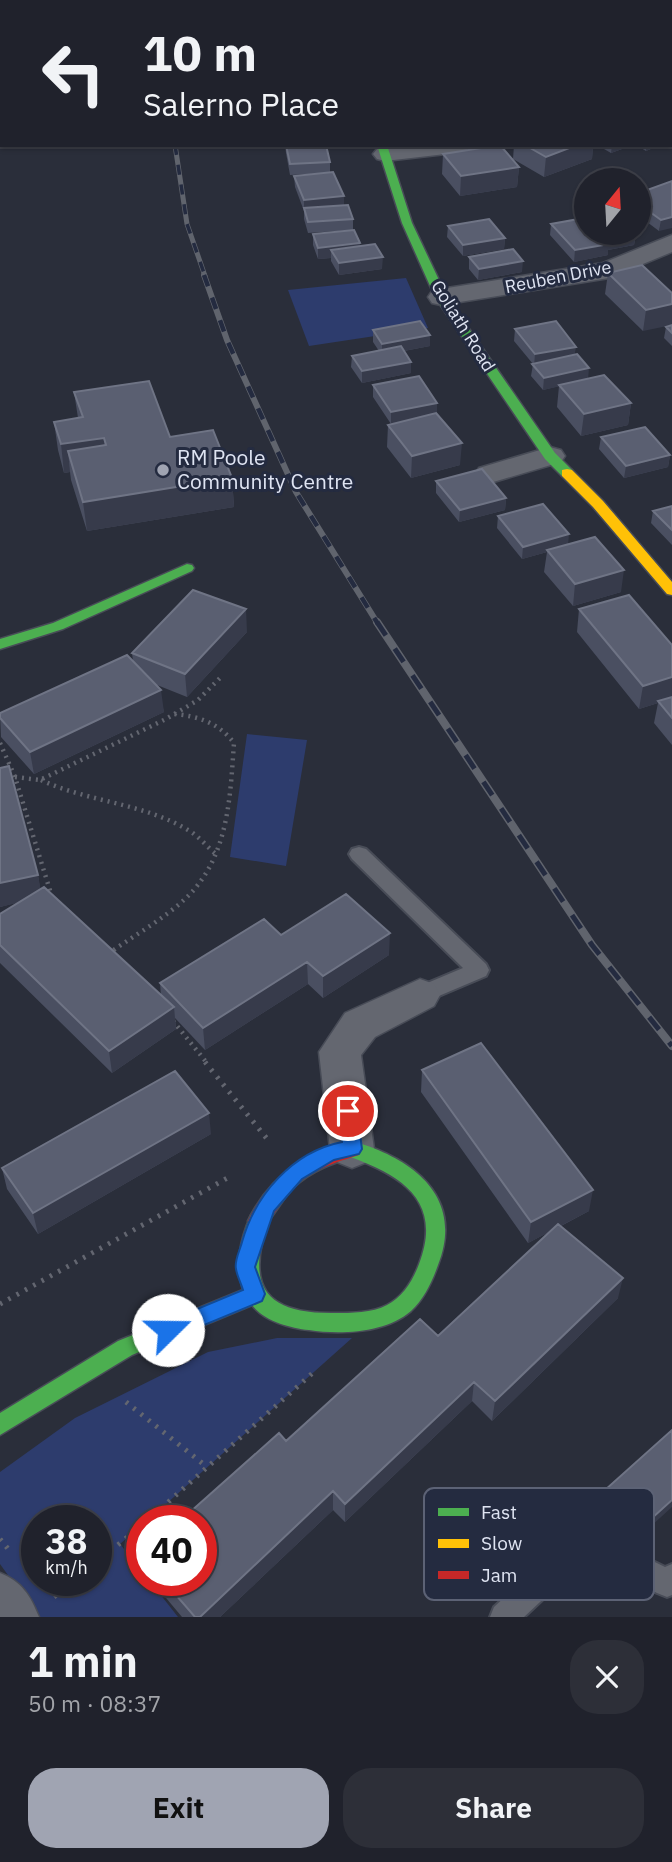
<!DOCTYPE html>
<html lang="en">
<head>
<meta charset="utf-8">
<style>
	body { margin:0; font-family:"IBM Plex Sans",sans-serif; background:#2d2f38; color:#f1f3f6; height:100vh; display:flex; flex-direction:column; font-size:26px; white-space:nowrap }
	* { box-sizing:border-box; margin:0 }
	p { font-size:23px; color:#a2a4a9 }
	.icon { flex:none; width:38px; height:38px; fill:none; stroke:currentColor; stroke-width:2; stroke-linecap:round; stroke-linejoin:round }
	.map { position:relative; height:1617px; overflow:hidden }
	.drawer { display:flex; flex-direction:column; background:#20222c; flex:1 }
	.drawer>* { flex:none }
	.banner { position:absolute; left:0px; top:0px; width:672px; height:147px; box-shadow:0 2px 5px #0004,0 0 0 2px #3d3f48; background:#20222c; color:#f1f3f6; overflow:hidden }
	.needle { width:46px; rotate:18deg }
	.tools { position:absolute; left:574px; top:168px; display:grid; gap:14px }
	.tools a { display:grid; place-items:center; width:77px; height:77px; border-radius:50%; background:#20222c; box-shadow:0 2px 5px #0004,0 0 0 2px #3d3f48; font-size:35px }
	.speed { position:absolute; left:21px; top:1505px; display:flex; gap:14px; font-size:35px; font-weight:700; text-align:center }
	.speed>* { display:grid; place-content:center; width:91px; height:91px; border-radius:50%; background:#20222c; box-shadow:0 2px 5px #0004,0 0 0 2px #3d3f48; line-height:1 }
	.speed small { font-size:18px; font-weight:400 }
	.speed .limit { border:10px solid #d22; background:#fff; color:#111 }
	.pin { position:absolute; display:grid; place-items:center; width:60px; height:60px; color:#fff; margin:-30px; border:4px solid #fff; border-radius:50%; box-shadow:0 2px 7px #0007 }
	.me { position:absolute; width:77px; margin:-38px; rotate:68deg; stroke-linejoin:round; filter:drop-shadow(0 0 5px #0008) }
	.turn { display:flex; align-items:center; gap:24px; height:147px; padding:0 28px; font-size:32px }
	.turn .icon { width:91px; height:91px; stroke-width:2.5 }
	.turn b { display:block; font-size:49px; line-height:60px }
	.round { display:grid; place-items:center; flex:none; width:74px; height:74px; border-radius:28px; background:#2d2f38 }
	.headline { display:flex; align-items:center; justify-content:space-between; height:119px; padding:0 28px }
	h1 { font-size:42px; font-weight:700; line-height:52px }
	.primary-button { display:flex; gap:14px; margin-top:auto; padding:14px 28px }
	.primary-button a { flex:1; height:80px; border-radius:28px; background:#a0a4b2; color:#111; font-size:28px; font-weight:700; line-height:80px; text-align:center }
	.primary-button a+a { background:#2d2f38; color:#f1f3f6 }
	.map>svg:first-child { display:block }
	.green { fill:#2d3c6d; fill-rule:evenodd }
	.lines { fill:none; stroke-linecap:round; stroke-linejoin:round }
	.lane-casing { stroke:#484c57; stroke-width:4 }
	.street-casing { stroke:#484c57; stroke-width:3 }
	.fast-casing { stroke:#484c57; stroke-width:3 }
	.slow-casing { stroke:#484c57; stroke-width:3 }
	.jam-casing { stroke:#484c57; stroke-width:3 }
	.path-far1 { stroke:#636670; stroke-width:4.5; stroke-dasharray:2 5; stroke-linecap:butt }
	.path { stroke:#636670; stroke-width:5; stroke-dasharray:2.5 7; stroke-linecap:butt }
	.lane { fill:#646770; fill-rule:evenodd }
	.street { fill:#646770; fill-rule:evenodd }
	.fast { fill:#4caf50; fill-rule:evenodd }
	.slow { fill:#ffc107; fill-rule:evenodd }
	.jam { fill:#c62828; fill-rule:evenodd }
	.rail-far2-casing { stroke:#60646d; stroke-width:5 }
	.rail-far1-casing { stroke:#60646d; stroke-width:6 }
	.rail-casing { stroke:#60646d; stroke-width:8 }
	.rail-far2 { stroke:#242b40; stroke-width:3.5; stroke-dasharray:10; stroke-linecap:butt }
	.rail-far1 { stroke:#242b40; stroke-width:4.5; stroke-dasharray:12; stroke-linecap:butt }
	.rail { stroke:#242b40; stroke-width:5; stroke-dasharray:16; stroke-linecap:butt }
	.wall { fill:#4a4f61 }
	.shaded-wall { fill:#373b4b }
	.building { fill:#5a5f71; stroke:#6f7485; stroke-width:2 }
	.route { fill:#1a73e8; stroke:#114b97; stroke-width:2 }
	.poi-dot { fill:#a0a4b2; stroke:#242b40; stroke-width:2.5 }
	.labels { text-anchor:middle; stroke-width:6; stroke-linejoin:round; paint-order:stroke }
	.far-street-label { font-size:18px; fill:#dfe4f2; stroke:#242b40 }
	.poi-label { font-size:21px; fill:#dfe4f2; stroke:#242b40; text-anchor:start }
	.key { fill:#242b40; stroke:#5c6275; stroke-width:2 }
	.key-label { font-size:19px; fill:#dfe4f2 }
</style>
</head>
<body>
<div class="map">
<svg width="672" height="1617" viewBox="0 0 672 1617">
	<rect width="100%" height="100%" fill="#2a2e3a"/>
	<path class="green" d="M406,278L428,328L309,346L288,290Z
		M247,734L307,740L286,866L230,857Z
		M277,1338H352L147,1521H142V1525L120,1544L142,1572V1580H149L178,1617H38L0,1564V1472L75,1418L208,1352ZM37,1521H96V1580H37Z"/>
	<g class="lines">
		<defs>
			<path id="lane" d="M359,847L366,849L486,964L489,970L486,976L427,1001L420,1003L413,1001L409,995L413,989L463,968L352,859L349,854L352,849Z
				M585,1528L665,1567L672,1564V1595L667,1597L657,1593L588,1557L524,1617H490L494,1607L576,1532Z"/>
			<path id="street" d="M353,0H375L352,2Z
				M672,60V74L670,75V61Z
				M399,145H475L463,152L385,161L377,159L373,154L377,149Z
				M672,235V252L609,278L441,305L432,303L428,297L432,291L441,289L603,263Z
				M550,447L561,450L565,456L561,462L490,483L479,480L475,474L479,468Z
				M420,979L434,984L440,995L434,1006L375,1037L361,1055L374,1149L367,1162L352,1168L337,1162L330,1149L319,1052L345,1013Z
				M0,1573C22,1582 30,1595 39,1617H0Z"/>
			<path id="fast" d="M377,145H387L412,223L447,297L555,453L572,470V476H562L545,459L435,297L402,223Z
				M187,564L192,565L194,568L192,571L63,629L0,649V639L53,623Z
				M352,1141C412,1158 465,1196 438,1265C432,1282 424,1299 411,1311C386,1333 340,1335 309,1330C290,1328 264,1321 252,1305L132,1355L0,1435V1413L118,1341L243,1290C235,1264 240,1240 251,1215L258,1213L265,1215L268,1221C246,1286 264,1314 335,1313C351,1313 372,1313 387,1305C403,1297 413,1280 419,1264C444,1199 399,1174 345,1155L343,1149L345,1143Z"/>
			<path id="slow" d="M567,469L572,470L603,501L672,582V595L667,594L593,507L562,476V470Z"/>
			<path id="jam" d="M352,1141L359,1143L361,1149L359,1155C334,1163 313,1169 294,1187C282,1198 270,1225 258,1229L251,1227L248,1221C269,1177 305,1152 352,1141Z"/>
		</defs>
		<use href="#lane" class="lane-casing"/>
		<use href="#street" class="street-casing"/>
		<use href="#fast" class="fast-casing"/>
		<use href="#slow" class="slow-casing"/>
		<use href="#jam" class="jam-casing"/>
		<path class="path-far1" d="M0,743L15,777L52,897
			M15,777L40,780L166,719L198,700L222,676
			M41,780C88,802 143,803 188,830C199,836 207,847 217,855
			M108,954C133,936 164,919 186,898C229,857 230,797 234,743C219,723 198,716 174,714
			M173,1021L207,1063"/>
		<path class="path" d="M205,1062L268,1140
			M0,1304L231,1176
			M126,1402L207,1467
			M147,1521L316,1370
			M0,1539L9,1550
			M96,1563L142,1525
			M54,1597L75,1580"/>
		<use href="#lane" class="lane"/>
		<use href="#street" class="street"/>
		<use href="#fast" class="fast"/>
		<use href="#slow" class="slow"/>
		<use href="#jam" class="jam"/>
		<defs>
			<path id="rail-far2" d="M175,145L187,224L205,276"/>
			<path id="rail-far1" d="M204,275L227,340L296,492L378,624"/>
			<path id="rail" d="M377,622L592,945L672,1046"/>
		</defs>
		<use href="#rail-far2" class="rail-far2-casing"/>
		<use href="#rail-far1" class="rail-far1-casing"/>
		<use href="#rail" class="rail-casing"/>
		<use href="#rail-far2" class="rail-far2"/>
		<use href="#rail-far1" class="rail-far1"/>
		<use href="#rail" class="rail"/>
	</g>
	<path class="wall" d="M0,0H90L91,2H2V135H0Z
		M438,0H503L497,2H441Z
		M672,94V128L670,127V95Z
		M285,145L330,162V173L344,205L353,219V230L308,233L304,219V211L295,187L294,176L330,173L290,175L286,153Z
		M514,145H593L592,159L544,177L513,159Z
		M597,145H633L611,153Z
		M636,145H660L646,151Z
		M443,154L519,167L517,187L460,196L442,174Z
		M672,181L659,231L639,216V193Z
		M581,214L636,234L634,245L608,250V255L574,262L550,235L551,224L580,218Z
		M448,226L505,238L504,249L463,256L447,237Z
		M313,234L360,246L382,269L339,275L331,261V258L318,259L313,245Z
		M469,257L522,272L478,280L469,269Z
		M608,273L672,293L643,331L605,294Z
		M672,325V346L664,338L666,327Z
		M515,329L575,355L588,378L631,403L628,425L581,436L557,407L559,386L543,390L531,376L533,364L514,341Z
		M373,330L430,335V346L404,351L411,373L362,383L351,367L352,356L379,351L373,342Z
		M373,385L437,403V413L460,465L411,478L387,447L388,425L391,424L373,397Z
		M74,392L170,437L232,478L234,507L87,531L71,480L70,472L64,473L58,450L54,422L78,418Z
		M601,437L670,455L668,467L624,478L599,449Z
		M436,481L506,498L505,510L459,522L436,493Z
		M672,506V545L651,523L653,511Z
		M498,516L568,544L621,592L573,606L544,572L547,552L522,559L497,528Z
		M579,609L672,645V745L654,723L658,703L639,709L577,632Z
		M247,632L187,697L157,685L164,712L34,774L1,737L0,713L133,661L132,653Z
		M0,768L38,875L40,889L161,996L160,983L281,935L389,955L323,998L308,984L205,1050L175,1018L176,1029L112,1073L0,963V914L19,902L0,907Z
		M422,1070L589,1211L561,1226L618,1298L492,1421L472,1401L345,1522L333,1510L220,1617H182L151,1580H201L286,1441L438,1336L549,1232L528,1243L421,1092Z
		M211,1134L38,1234L7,1189L2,1168Z
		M672,1430L638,1538L602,1501L605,1490Z"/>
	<path class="shaded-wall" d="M463,0H503L497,2H463Z
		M670,26H672V44L670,45Z
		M577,145H593L592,159L544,177L546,157Z
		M612,145H633L611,153Z
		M646,145H660L646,151Z
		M519,167L517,187L460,196L461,176Z
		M344,196V207L304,211V200Z
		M672,217V228L659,231L661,220Z
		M636,234L634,245L608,250V255L574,262L575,250L605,239Z
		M505,238L504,249L463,256V245Z
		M360,243V255L331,250V258L318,259V248Z
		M383,257L382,269L339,275V263Z
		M523,261L522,272L478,280L479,269Z
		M672,304V325L643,331L646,310Z
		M430,335V346L382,355V344Z
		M576,347L574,358L534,366L535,354Z
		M411,362V373L362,383V371Z
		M589,368L588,380L543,390L544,378Z
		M437,403V415L391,424V412Z
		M631,403L628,425L581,436L584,414Z
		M104,438L107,466L68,451L70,472L64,473L61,444Z
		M462,443L460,465L411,478L412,456Z
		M670,455L668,467L624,478L626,466Z
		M232,478L234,507L87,531L83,502Z
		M506,498L505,510L459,522L460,510Z
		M569,534L568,546L547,550V552L522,559L523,547Z
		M624,570L621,592L573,606L575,584Z
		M246,609L247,632L187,697L185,674Z
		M672,677V698L658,701V703L639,709L643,686Z
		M161,690L164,712L34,774L30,752Z
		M38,875L42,897L0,907V883Z
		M390,933L389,955L323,998V976Z
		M307,962L308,984L205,1050L203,1028Z
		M174,1007L176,1029L112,1073L109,1051Z
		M209,1113L211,1134L38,1234L33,1213Z
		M593,1190L589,1211L528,1243L531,1222Z
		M623,1278L618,1298L492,1421L495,1401Z
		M474,1382L472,1401L345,1522V1504Z
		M333,1491V1510L220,1617H200Z
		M672,1500V1507L638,1538L641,1528Z"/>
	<path class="building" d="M0,0H88L87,2H2V106H0Z
		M267,0H300L301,2H267Z
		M672,3V26H670V4Z
		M672,94V117L670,116V95Z
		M286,145H326L330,162L290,164Z
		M500,145L519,167L461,176L443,154Z
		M525,145H577L546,157Z
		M333,172L344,196L304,200L294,176Z
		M672,181V217L661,220L639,204V193Z
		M348,205L353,219L308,222L304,208Z
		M586,213V233H634L636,234L605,239L609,244L575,250L551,224L584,218L581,214Z
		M489,219L505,238L463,245L448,226Z
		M354,230L360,243L318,248L313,234Z
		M375,244L383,257L339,263L331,250Z
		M513,249L523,261L479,269L469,257Z
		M642,265L672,293V304L646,310L608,273Z
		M420,321L430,335L382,344L373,330Z
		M556,321L576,347L535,354L515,329Z
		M672,325V333L666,327Z
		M401,346L411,362L362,371L352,356Z
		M577,354L589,368L544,378L532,364Z
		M604,375L631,403L584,414L559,385Z
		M419,376L437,403L391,412L373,385Z
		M149,381L170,437L213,430L232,478L83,502L68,451L106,445L104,438L61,444L54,422L83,417L74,392Z
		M436,413L462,443L412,456L388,425Z
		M645,427L670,455L626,466L601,437Z
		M482,469L506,498L460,510L436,481Z
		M543,504L569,534L523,547L498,516Z
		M672,506V530L653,511Z
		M595,537L624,570L575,584L547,550Z
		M193,590L246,609L185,674L132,653Z
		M629,595L672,645V677L643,686L579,609Z
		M127,655L161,690L30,752L0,718V713Z
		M672,697V718L658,701Z
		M9,766L38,875L0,883V768Z
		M44,887L174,1007L109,1051L0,945V914Z
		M346,894L390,933L323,976L307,962L203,1028L160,983L264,919L281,935Z
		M481,1043L593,1190L531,1222L422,1070Z
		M175,1071L209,1113L33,1213L2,1168Z
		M558,1224L623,1278L495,1401L474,1382L345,1504L333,1491L200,1617H195L163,1580H201V1521H180L279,1433L286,1441L420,1319L438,1336Z
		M672,1430V1500L641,1528L605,1490Z"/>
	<path class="route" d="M348,1103L354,1105L357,1111L362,1149L359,1154L334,1160L302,1179L274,1211L255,1267L265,1294L262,1301L168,1340L161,1337L158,1330L161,1324L243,1290C241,1283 237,1276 236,1269C234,1261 240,1250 242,1242C255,1195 292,1152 342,1142L339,1111L341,1105Z"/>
	<circle class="poi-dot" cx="163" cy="470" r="7"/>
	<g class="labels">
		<g class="far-street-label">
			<text transform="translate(558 277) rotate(-11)" y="6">Reuben Drive</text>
			<text transform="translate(463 326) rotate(58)" y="6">Goliath Road</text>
		</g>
		<g class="poi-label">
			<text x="177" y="465">RM Poole<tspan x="177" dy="24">Community Centre</tspan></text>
		</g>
	</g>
	<rect x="424" y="1488" width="230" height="112" rx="10" class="key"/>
	<rect x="438" y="1508" width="31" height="8" fill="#4caf50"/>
	<rect x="438" y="1539" width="31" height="9" fill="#ffc107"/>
	<rect x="438" y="1571" width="31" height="8" fill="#c62828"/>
	<g class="key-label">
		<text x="481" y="1519">Fast</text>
		<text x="481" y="1550">Slow</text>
		<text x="481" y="1582">Jam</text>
	</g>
</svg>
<div class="tools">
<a><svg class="needle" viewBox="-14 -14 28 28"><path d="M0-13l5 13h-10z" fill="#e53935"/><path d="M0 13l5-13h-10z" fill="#a2a4a9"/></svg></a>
</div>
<div class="speed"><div>38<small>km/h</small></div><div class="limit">40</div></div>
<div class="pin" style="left:348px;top:1111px;background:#d93025"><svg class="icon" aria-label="arrive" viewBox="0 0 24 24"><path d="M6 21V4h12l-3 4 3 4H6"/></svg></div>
<svg class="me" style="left:168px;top:1330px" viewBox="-20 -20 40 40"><circle r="19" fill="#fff"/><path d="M0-13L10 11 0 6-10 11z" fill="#1a73e8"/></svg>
<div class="banner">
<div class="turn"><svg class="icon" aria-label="left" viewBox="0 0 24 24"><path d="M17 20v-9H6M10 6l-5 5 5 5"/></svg><div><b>10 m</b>Salerno Place</div></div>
</div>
</div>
<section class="drawer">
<div class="headline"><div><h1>1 min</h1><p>50 m · 08:37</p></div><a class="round"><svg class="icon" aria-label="close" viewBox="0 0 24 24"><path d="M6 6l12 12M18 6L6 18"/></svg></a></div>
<div class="primary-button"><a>Exit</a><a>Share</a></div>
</section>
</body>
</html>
